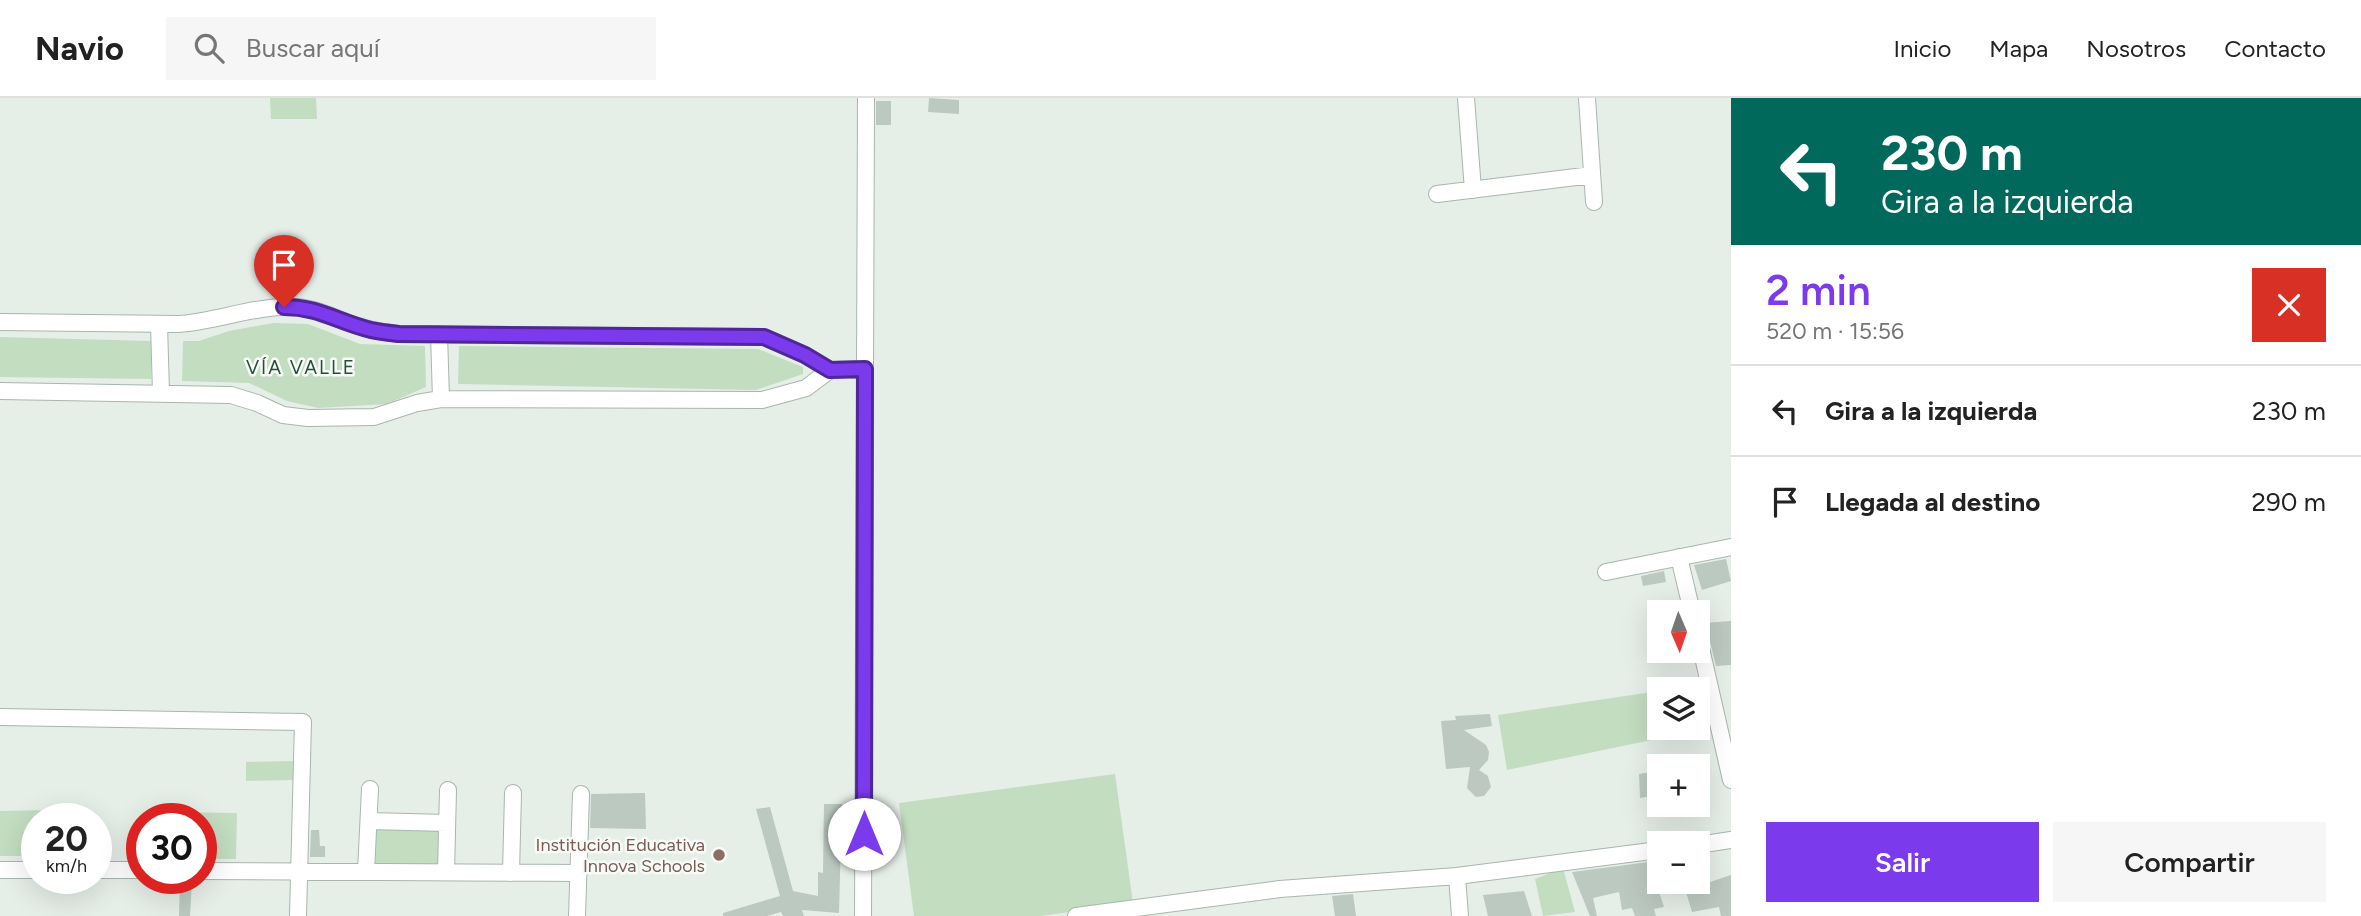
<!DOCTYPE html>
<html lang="es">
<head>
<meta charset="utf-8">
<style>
	body { margin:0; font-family:Figtree,sans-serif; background:#f6f6f6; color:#222; height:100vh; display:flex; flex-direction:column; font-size:26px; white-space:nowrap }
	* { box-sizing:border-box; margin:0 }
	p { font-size:23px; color:#767676 }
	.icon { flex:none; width:38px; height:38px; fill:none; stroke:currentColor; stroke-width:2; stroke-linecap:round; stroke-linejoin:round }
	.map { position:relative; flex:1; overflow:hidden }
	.panel { display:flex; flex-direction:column; background:#fff; width:630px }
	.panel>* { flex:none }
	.top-card { background:#00695c; color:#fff; overflow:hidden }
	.needle { width:46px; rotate:178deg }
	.tools { position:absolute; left:1647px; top:502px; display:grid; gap:14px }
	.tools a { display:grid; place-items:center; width:63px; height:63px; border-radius:0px; background:#fff; box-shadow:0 7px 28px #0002; font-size:35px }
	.speed { position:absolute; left:21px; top:705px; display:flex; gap:14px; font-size:35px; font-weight:700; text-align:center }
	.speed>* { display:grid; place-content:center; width:91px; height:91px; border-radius:50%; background:#fff; box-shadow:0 7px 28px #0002; line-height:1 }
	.speed small { font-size:18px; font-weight:400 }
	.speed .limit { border:10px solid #d22; background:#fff; color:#111 }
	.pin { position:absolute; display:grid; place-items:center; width:60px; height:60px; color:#fff; margin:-72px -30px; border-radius:50% 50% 50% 0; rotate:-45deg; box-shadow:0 0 7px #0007 }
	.pin .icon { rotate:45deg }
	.me { position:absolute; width:77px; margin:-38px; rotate:0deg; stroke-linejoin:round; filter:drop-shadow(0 0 5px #0008) }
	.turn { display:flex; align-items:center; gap:24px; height:147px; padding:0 35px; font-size:32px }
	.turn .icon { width:91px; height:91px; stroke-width:2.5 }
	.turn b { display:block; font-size:49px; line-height:60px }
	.round { display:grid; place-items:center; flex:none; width:74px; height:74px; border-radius:0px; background:#f6f6f6 }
	.headline { display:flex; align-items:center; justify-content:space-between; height:119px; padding:0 35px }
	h1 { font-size:42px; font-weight:600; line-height:52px; color:#7c3aed }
	.button { display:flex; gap:14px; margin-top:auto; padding:14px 35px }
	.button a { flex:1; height:80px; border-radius:0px; background:#7c3aed; color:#fff; font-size:28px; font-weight:600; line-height:80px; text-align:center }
	.button a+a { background:#f6f6f6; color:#222 }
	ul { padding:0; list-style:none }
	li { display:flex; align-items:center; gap:21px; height:91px; padding:0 35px; border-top:2px solid #e0e0e0 }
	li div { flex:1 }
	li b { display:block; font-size:26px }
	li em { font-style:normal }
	header { display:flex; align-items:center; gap:42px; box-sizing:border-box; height:98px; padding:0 35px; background:#fff; border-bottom:2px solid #e0e0e0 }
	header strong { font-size:33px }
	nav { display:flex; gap:38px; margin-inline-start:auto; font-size:24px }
	.search { width:490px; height:63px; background:#f6f6f6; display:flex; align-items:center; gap:18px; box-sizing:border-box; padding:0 24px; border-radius:0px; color:#767676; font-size:26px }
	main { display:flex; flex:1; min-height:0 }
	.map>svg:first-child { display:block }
	.green { fill:#c3ddc1 }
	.building { fill:#bcc9c0 }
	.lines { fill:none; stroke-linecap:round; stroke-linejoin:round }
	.minor-casing { stroke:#a9b6ad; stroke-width:18 }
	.minor { stroke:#fff; stroke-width:16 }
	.route-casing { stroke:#51269a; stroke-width:18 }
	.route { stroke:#7c3aed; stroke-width:12 }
	.education-dot { fill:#8d6e63; stroke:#f7faf7; stroke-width:2.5 }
	.labels { text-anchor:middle; stroke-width:5; stroke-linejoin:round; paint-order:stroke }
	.education-label { font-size:18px; fill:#785e54; stroke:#f7faf7; text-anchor:end }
	.neighbourhood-label { font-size:19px; letter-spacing:2px; fill:#245036; stroke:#f7faf7 }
</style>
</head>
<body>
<header>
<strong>Navio</strong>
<div class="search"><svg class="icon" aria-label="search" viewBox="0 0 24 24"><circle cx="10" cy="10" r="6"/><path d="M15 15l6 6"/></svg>Buscar aquí</div>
<nav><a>Inicio</a><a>Mapa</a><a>Nosotros</a><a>Contacto</a></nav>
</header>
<main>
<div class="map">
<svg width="1731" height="818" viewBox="0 0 1731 818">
	<rect width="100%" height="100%" fill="#e6eee8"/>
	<path class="green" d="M270,0H316L317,21H271Z
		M273,225L308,226L360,246L425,248L426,289L387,306L318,310L287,303L249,285L182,283L183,243H199L229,233Z
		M0,239L151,243V281L0,279Z
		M459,248L758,251L803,269V276L756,292L458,286Z
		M1659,593V630H1695V633L1507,672L1498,617Z
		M297,663V682L246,683V664Z
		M1115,676L1133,805L1041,818H914L899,705Z
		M49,712V721H37V758H0V713Z
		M169,714L237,715L236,761H201V721H169Z
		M372,729H444L443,769L370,768Z
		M1563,770L1575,814L1543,818L1535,781Z"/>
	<path class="building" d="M929,0L959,2V16L928,14Z
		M876,3H891V27H876Z
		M1726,461L1731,483L1702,492L1694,467Z
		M1664,473L1666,484L1643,488L1641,478Z
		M1731,523V567L1716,568L1708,535L1704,525Z
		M1490,616L1492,628L1464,632L1486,647L1489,654L1488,662L1479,672L1488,678L1491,689L1484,698L1476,699L1467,690L1470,669L1446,671L1441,623L1456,622L1455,618Z
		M1651,674L1652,698L1640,700L1639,676Z
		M645,695L646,731L590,730L591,696Z
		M824,706H842L839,815L802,812L804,818H783L781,814L767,818H723V815L780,798L756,711L770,709L793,793L818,798V774L823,775Z
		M311,732H319L320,748H325V759H310Z
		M1649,764L1664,809L1654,811L1656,818H1635L1632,810L1622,812L1619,794L1593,800L1597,818H1590L1572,774Z
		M1731,777V818H1721L1719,809L1692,814L1683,784H1700L1701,787Z
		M180,782L192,783L190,818H179Z
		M1524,793L1532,818H1488L1483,797Z
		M1353,796L1356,818H1335L1332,798Z"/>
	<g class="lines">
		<defs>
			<path id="minor" d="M1466,0L1473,92
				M1587,0L1594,104
				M1437,96L1592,77
				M0,224L179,226C218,223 256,207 296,209C314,210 330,218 346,224C363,231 381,234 399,236L764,239L805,257L830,272L865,271
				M159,226L161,295
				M439,236L441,301
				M0,293L231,297L257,305L283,317L308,320L374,319L417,305L441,301L762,302L806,290L830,272
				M1679,459L1692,514
				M1606,474L1731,449
				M1698,537L1731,682
				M0,619L303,624L298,818
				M369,723L447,725
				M1698,747L1731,742
				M0,772H37
				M96,772H142
				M201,773L579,775
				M366,774L370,691
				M446,774L448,692
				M511,775L513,695
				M577,818L581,696
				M863,818L866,0
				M1076,818L1280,791L1457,778
				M1460,818L1457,778L1659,752"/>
		</defs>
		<use href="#minor" class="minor-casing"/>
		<use href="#minor" class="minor"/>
	</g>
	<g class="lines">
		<defs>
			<path id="route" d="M284,209C319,209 338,224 371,232C380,234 390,235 399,236L764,239L805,257L830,272L865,271L864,736"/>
		</defs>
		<use href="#route" class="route-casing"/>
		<use href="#route" class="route"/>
	</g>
	<circle class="education-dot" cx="719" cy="757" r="7"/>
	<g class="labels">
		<g class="education-label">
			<text x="705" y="753">Institución Educativa<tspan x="705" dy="21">Innova Schools</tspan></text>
		</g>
		<g class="neighbourhood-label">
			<text x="301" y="276">VÍA VALLE</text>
		</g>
	</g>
</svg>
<div class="tools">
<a><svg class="needle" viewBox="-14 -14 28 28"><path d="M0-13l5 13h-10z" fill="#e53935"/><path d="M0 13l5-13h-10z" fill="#767676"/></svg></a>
<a><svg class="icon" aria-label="layers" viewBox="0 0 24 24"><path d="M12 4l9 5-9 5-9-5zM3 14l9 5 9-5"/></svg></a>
<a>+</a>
<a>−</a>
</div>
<div class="speed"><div>20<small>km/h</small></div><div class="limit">30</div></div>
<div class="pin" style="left:284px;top:209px;background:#d93025"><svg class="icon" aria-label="arrive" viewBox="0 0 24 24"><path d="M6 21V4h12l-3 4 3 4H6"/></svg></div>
<svg class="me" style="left:864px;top:736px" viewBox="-20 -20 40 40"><circle r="19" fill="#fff"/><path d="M0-13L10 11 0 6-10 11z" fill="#7c3aed"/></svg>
</div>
<section class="panel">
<div class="top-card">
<div class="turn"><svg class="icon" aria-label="left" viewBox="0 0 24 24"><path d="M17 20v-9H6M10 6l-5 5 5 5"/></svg><div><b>230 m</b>Gira a la izquierda</div></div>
</div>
<div class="headline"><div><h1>2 min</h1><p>520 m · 15:56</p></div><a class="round" style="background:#d93025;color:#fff"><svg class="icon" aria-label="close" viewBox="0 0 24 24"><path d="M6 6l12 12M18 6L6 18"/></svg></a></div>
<ul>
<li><svg class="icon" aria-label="left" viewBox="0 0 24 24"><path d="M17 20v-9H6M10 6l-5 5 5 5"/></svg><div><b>Gira a la izquierda</b></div><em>230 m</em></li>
<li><svg class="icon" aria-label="arrive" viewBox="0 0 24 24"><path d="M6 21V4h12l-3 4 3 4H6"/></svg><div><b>Llegada al destino</b></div><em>290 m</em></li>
</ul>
<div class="button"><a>Salir</a><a>Compartir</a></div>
</section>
</main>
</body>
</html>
